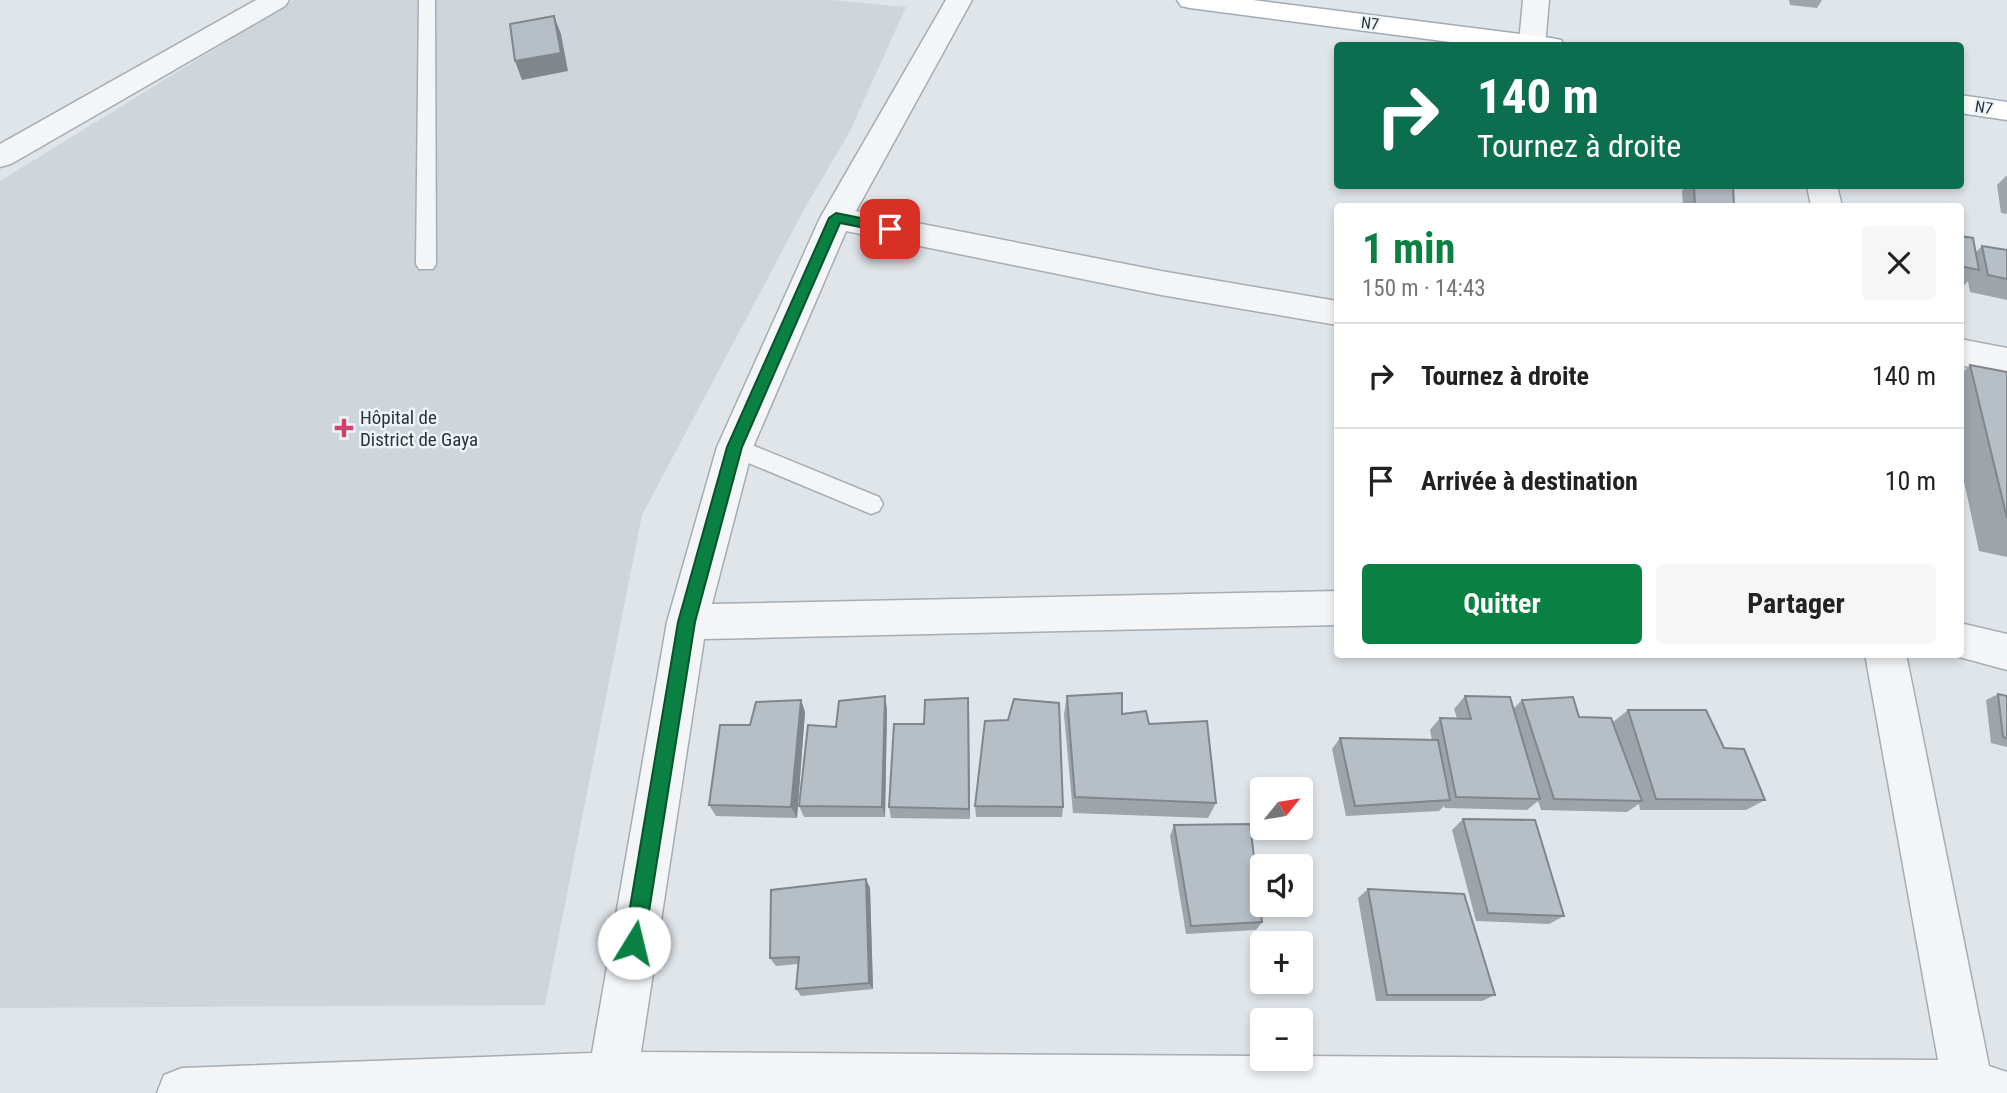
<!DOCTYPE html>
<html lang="fr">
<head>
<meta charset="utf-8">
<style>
	body { margin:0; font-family:"Roboto Condensed",sans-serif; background:#f6f6f6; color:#222; height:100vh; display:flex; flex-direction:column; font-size:26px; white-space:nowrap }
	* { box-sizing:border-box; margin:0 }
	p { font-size:23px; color:#767676 }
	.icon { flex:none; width:38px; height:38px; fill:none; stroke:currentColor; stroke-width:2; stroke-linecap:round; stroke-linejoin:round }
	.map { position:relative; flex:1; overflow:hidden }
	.side { position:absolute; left:1334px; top:203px; width:630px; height:455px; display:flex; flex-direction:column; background:#fff; border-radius:7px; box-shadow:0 4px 10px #0003 }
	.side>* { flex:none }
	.banner { position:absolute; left:1334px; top:42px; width:630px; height:147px; border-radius:7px; box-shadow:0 4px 10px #0003; background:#0b6e4f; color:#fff; overflow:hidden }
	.needle { width:46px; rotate:60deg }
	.buttons { position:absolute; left:1250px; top:777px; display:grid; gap:14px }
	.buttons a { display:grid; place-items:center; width:63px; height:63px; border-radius:7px; background:#fff; box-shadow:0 4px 10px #0003; font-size:35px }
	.pin { position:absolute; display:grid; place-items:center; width:60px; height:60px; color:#fff; margin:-30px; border-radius:14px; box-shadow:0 4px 10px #0006 }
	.me { position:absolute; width:77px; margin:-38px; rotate:9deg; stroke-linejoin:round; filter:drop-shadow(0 0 5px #0008) }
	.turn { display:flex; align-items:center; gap:24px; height:147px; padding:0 28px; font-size:32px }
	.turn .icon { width:91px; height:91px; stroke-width:2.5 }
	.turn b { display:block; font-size:49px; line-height:60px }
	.round { display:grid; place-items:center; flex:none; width:74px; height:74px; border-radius:7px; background:#f6f6f6 }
	.summary { display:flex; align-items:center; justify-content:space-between; height:119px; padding:0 28px }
	h1 { font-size:42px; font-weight:700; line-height:52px; color:#0b8043 }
	.action { display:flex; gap:14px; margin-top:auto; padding:14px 28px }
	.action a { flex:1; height:80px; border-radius:7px; background:#0b8043; color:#fff; font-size:28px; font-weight:700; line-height:80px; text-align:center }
	.action a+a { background:#f6f6f6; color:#222 }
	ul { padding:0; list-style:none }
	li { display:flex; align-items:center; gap:21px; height:105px; padding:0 28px; border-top:2px solid #e0e0e0 }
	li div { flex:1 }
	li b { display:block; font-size:26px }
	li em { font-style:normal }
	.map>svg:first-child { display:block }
	.built { fill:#ced5db }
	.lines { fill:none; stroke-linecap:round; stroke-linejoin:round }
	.lane-casing { stroke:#a5adb3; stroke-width:3 }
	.street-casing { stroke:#a5adb3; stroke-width:3 }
	.primary-casing { stroke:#9fabb5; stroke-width:3 }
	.lane { fill:#f3f5f7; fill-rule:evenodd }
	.street { fill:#f3f5f7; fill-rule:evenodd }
	.primary { fill:#fff; fill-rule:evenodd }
	.wall { fill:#9da4aa }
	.shaded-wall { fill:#80868b }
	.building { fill:#b7bfc6; stroke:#80868b; stroke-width:2 }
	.route { fill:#0b8043; stroke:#07532c; stroke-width:2 }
	.poi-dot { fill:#d1426f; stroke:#f0f4f7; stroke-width:2.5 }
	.labels { text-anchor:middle; stroke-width:5; stroke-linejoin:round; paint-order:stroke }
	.far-street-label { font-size:16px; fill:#283541; stroke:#f0f4f7 }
	.poi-label { font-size:19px; fill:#283541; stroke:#f0f4f7; text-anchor:start }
</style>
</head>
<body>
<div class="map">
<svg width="2007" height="1093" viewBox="0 0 2007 1093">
	<rect width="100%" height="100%" fill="#e0e5e9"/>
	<path class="built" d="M294,0H832L906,7L849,133L806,206L642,515L545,1005L0,1008V181Z"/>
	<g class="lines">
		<defs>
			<path id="lane" d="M419,0H435L436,264L433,269H419L416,264Z
				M735,438L879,497L883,504L879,511L871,514L727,454L723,447L727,440Z"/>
			<path id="street" d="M256,0H289L285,6L11,164L0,167V144Z
				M946,0H972L856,211L1161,271L1337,301V325L1161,295L846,231L753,447L712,604L1337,591V625L704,639L641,1052L1262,1056V1059H1300V1056L1938,1060L1865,654H1906L1989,1066L2007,1072V1093H157L164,1075L182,1068L592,1053L667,622L717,447L820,218Z
				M1523,0H1549L1545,46L1519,43Z
				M1807,186H1837L1842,206H1811Z
				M1960,339L2007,348V374L1960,365Z
				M1960,623L2007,634V670L1948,654H1960Z"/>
			<path id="primary" d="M1177,0H1253L1551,38L1561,40L1565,46H1481L1190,8L1181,6Z
				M1960,95L2007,102V120L1960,113Z"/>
		</defs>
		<use href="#lane" class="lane-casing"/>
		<use href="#street" class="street-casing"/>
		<use href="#primary" class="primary-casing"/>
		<use href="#lane" class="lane"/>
		<use href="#street" class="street"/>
		<use href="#primary" class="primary"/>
	</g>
	<path class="wall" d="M1789,0H1822L1817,8L1790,5Z
		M2006,176H2007V214L2001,213L1997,185Z
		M1686,186H1733L1734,206H1683L1682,191Z
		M1960,236L1976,252L1982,246L2007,250V300L1970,292L1968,281L1962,288L1960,287Z
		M1970,365L2007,372V557L1979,551L1960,463V375Z
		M1998,694L2007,696V747L1991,743L1986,700Z
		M1067,696L1149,724L1216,803L1208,818L1073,813L1064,714Z
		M1465,696L1513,709L1522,700L1579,717L1616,731L1613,722L1628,710L1724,748L1765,800L1746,810H1640L1639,804L1627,812L1541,810L1538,801L1527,810L1445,808L1444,806L1439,811L1346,816L1332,749L1340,738L1432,740L1430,730L1440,718H1457L1454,709Z
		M968,698L970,819L891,818L889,807L924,724Z
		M801,700L805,712L797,818L716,816L709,805L750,725Z
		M887,709L885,817H804L799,806L836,727Z
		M1008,720L1063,807L1062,817H976L975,806Z
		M1463,819L1564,916L1549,924L1476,921L1452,830Z
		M1174,825L1262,922L1256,930L1186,934L1170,836Z
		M870,888L873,989L801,996L796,989L798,964L776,966L770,958Z
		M1368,889L1495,995L1482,1001H1376L1358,898Z"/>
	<path class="shaded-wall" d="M554,16L561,34L568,71L522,80L515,61Z
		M885,696L887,709L885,817L882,807Z
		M968,698L969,710L970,819L969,809Z
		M801,700L805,712L797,818L791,807Z
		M866,879L870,888L873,989L869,983Z"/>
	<path class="building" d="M554,16L561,53L515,61L510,24Z
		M1694,186H1733L1734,206H1695Z
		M1960,236L1973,238L1979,270L1960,266Z
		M1982,246L2007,250V279L1988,275Z
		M1970,365L2007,372V518Z
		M1122,693V714L1146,711L1149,724L1207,721L1216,803L1075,797L1067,696Z
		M1998,694L2007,696V738L2003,737Z
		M885,696L882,807L799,806L808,725L836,727L839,701Z
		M1465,696L1510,697L1540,799L1456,797L1440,718L1471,719Z
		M1573,697L1579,717L1611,718L1642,801L1554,799L1522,700Z
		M968,698L969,809L889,807L894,724H924L925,700Z
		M1014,699L1059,703L1063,807L975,806L985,721L1008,720Z
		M801,700L791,807L709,805L720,725H750L756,702Z
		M1628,710H1706L1724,748L1744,749L1765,800L1656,799Z
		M1340,738L1438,740L1450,800L1355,806Z
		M1463,819L1535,820L1564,916L1488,913Z
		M1250,824L1262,922L1191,926L1174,825Z
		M866,879L869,983L796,989L799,957L770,958L771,890Z
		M1368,889L1464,894L1495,995H1387Z"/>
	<path class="route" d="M836,213L890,224L896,229L890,233L840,223L742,447L695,622L644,943L641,950L634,953L627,950L624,943L678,622L727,447L829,218Z"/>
	<path class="poi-dot" d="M340.5 417.5h7v7h7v7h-7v7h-7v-7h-7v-7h7z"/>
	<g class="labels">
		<g class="far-street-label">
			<text transform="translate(1370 23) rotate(7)" y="6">N7</text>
			<text transform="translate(1984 107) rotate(9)" y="6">N7</text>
		</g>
		<g class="poi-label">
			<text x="360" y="424">Hôpital de<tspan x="360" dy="22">District de Gaya</tspan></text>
		</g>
	</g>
</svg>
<div class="buttons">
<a><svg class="needle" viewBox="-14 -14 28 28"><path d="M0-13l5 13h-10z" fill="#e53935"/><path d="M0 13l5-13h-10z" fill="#767676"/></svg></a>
<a><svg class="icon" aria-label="sound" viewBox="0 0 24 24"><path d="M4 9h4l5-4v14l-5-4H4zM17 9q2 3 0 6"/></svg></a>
<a>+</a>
<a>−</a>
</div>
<div class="pin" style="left:890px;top:229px;background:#d93025"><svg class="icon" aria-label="arrive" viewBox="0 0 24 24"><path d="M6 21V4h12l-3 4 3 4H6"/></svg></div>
<svg class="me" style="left:634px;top:943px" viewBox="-20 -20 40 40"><circle r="19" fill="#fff"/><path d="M0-13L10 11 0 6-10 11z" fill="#0b8043"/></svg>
<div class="banner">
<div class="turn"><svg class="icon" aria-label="right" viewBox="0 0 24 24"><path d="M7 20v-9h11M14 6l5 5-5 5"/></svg><div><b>140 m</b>Tournez à droite</div></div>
</div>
<section class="side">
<div class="summary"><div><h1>1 min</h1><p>150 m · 14:43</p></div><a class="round"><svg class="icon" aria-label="close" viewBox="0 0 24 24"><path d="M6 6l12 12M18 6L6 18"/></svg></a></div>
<ul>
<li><svg class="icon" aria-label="right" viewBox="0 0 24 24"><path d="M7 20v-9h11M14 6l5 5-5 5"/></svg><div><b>Tournez à droite</b></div><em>140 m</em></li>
<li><svg class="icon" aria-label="arrive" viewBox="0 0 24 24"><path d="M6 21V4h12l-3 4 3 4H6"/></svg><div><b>Arrivée à destination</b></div><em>10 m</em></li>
</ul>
<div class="action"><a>Quitter</a><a>Partager</a></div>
</section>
</div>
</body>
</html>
